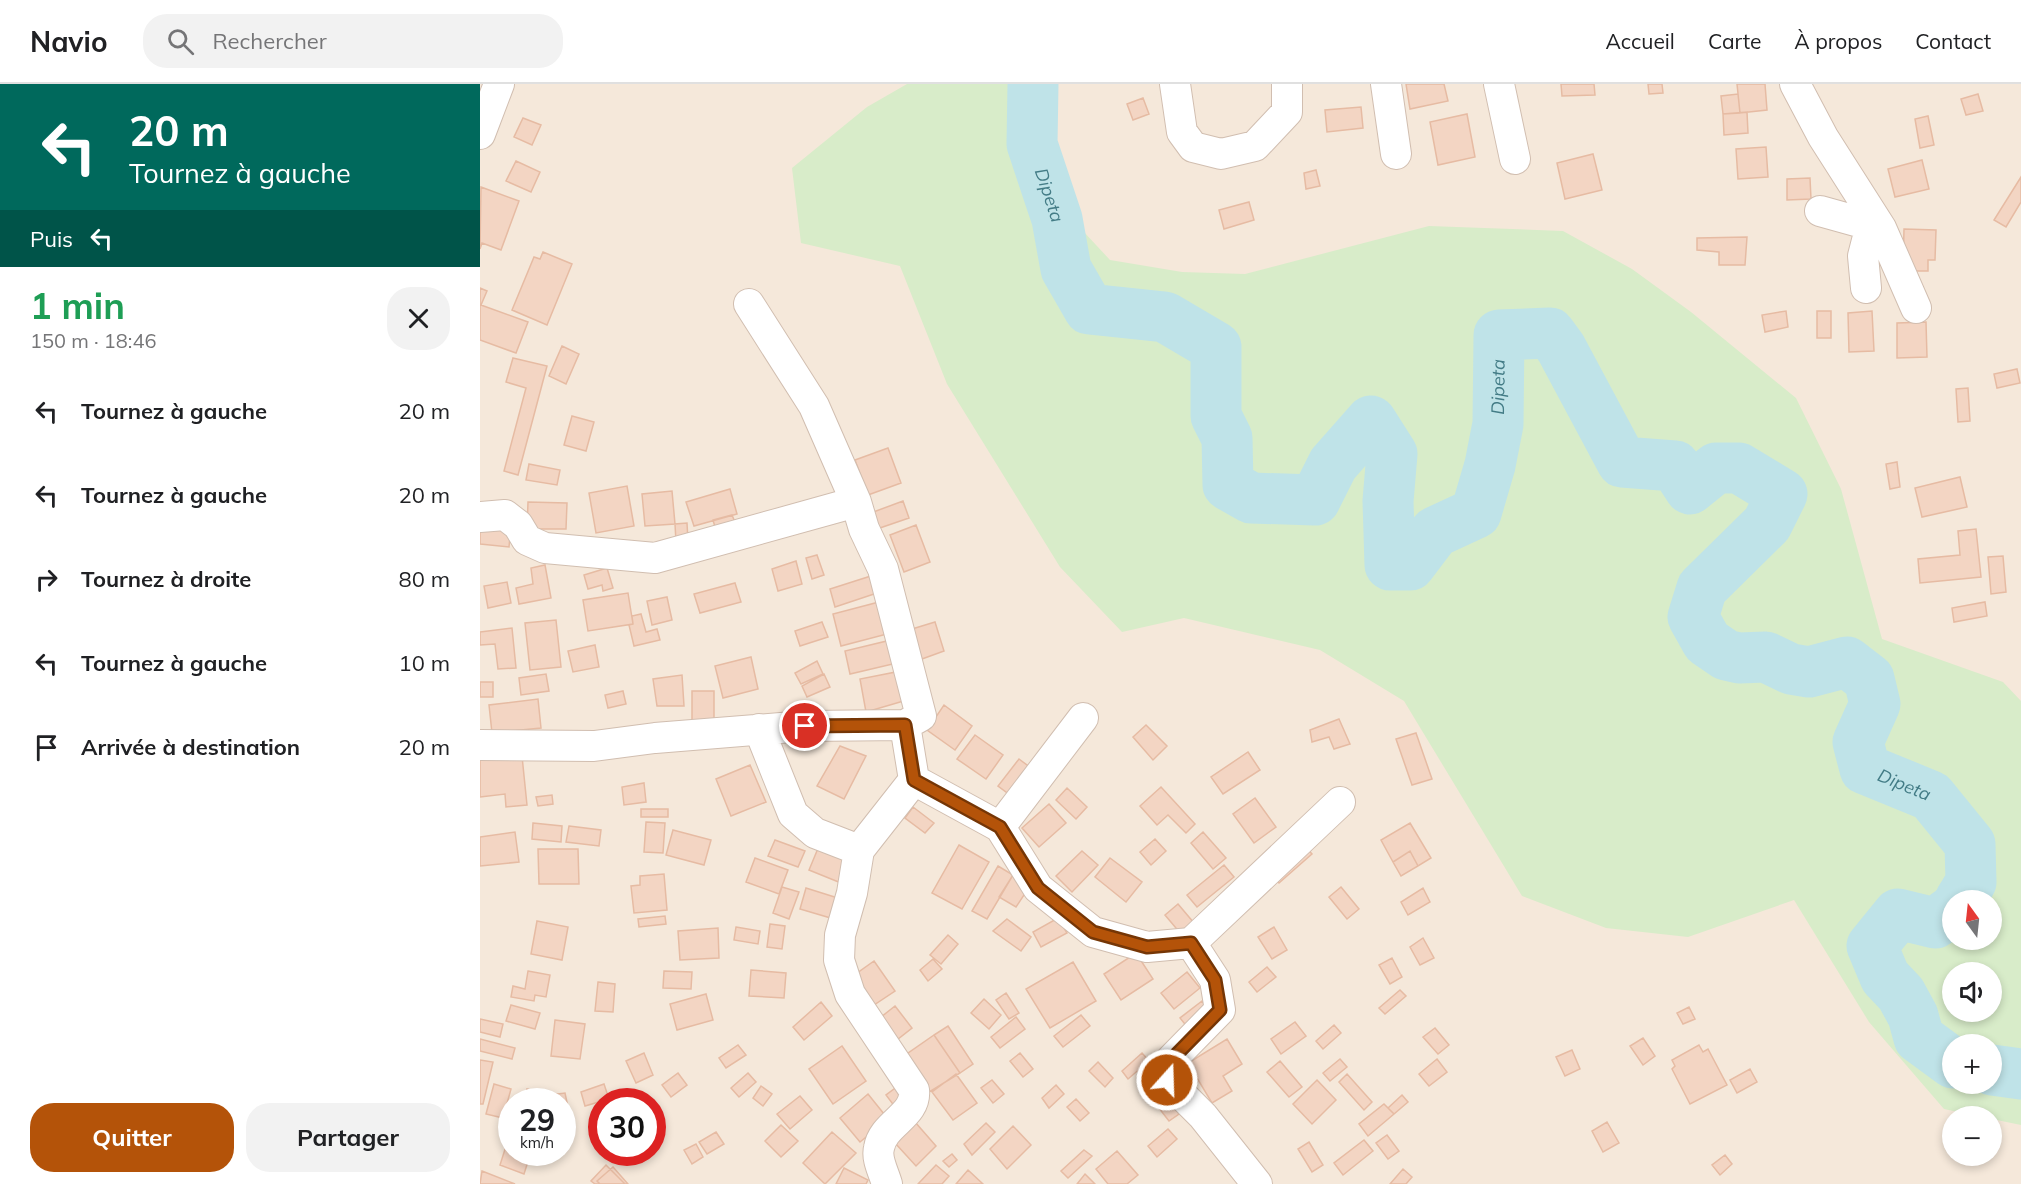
<!DOCTYPE html>
<html lang="fr">
<head>
<meta charset="utf-8">
<style>
	body { margin:0; font-family:Mulish,sans-serif; background:#f2f2f2; color:#202124; height:100vh; display:flex; flex-direction:column; font-size:22px; white-space:nowrap }
	* { box-sizing:border-box; margin:0 }
	p { font-size:20px; color:#757577 }
	.icon { flex:none; width:33px; height:33px; fill:none; stroke:currentColor; stroke-width:2; stroke-linecap:round; stroke-linejoin:round }
	.map { position:relative; flex:1; overflow:hidden }
	.side { display:flex; flex-direction:column; background:#fff; width:480px }
	.side>* { flex:none }
	.guide { background:#00695c; color:#fff; overflow:hidden }
	.needle { width:39px; rotate:345deg }
	.fabs { position:absolute; left:1462px; top:806px; display:grid; gap:12px }
	.fabs a { display:grid; place-items:center; width:60px; height:60px; border-radius:50%; background:#fff; box-shadow:0 3px 9px #0003; font-size:30px }
	.speed { position:absolute; left:18px; top:1004px; display:flex; gap:12px; font-size:30px; font-weight:700; text-align:center }
	.speed>* { display:grid; place-content:center; width:78px; height:78px; border-radius:50%; background:#fff; box-shadow:0 3px 9px #0003; line-height:1 }
	.speed small { font-size:15px; font-weight:400 }
	.speed .limit { border:9px solid #d22; background:#fff; color:#111 }
	.pin { position:absolute; display:grid; place-items:center; width:51px; height:51px; color:#fff; margin:-26px; border:3px solid #fff; border-radius:50%; box-shadow:0 2px 6px #0007 }
	.me { position:absolute; width:66px; margin:-33px; rotate:20deg; stroke-linejoin:round; filter:drop-shadow(0 0 4px #0008) }
	.turn { display:flex; align-items:center; gap:21px; height:126px; padding:0 30px; font-size:27px }
	.turn .icon { width:78px; height:78px; stroke-width:2.5 }
	.turn b { display:block; font-size:42px; line-height:51px }
	.then { display:flex; align-items:center; height:57px; padding:0 30px; background:#0003; gap:12px; font-size:22px }
	.round { display:grid; place-items:center; flex:none; width:63px; height:63px; border-radius:24px; background:#f2f2f2 }
	.head { display:flex; align-items:center; justify-content:space-between; height:102px; padding:0 30px }
	h1 { font-size:36px; font-weight:700; line-height:45px; color:#1e9e55 }
	.button { display:flex; gap:12px; margin-top:auto; padding:12px 30px }
	.button a { flex:1; height:69px; border-radius:24px; background:#b45309; color:#fff; font-size:24px; font-weight:700; line-height:69px; text-align:center }
	.button a+a { background:#f2f2f2; color:#202124 }
	ul { padding:0; list-style:none }
	li { display:flex; align-items:center; gap:18px; height:84px; padding:0 30px }
	li div { flex:1 }
	li b { display:block; font-size:22px }
	li em { font-style:normal }
	header { display:flex; align-items:center; gap:36px; box-sizing:border-box; height:84px; padding:0 30px; background:#fff; border-bottom:2px solid #e0e0e0 }
	header strong { font-size:28px }
	nav { display:flex; gap:33px; margin-inline-start:auto; font-size:21px }
	.search { width:420px; height:54px; background:#f2f2f2; display:flex; align-items:center; gap:15px; box-sizing:border-box; padding:0 21px; border-radius:24px; color:#757577; font-size:22px }
	main { display:flex; flex:1; min-height:0 }
	.map>svg:first-child { display:block }
	.residential { fill:#f5e8da; fill-rule:evenodd }
	.green { fill:#d8ecc9; fill-rule:evenodd }
	.lines { fill:none; stroke-linecap:round; stroke-linejoin:round }
	.river { stroke:#bfe3e8; stroke-width:51 }
	.building { fill:#f3d5c3; stroke:#e6bba3; stroke-width:1.5 }
	.street-casing { stroke:#d1beb0; stroke-width:32 }
	.street { stroke:#fff; stroke-width:30 }
	.route-casing { stroke:#753606; stroke-width:15 }
	.route { stroke:#b45309; stroke-width:10 }
	.labels { text-anchor:middle; stroke-width:5; stroke-linejoin:round; paint-order:stroke }
	.water-label { font-size:18px; font-style:italic; fill:#437c86; stroke:#fffaf3 }
</style>
</head>
<body>
<header>
<strong>Navio</strong>
<div class="search"><svg class="icon" aria-label="search" viewBox="0 0 24 24"><circle cx="10" cy="10" r="6"/><path d="M15 15l6 6"/></svg>Rechercher</div>
<nav><a>Accueil</a><a>Carte</a><a>À propos</a><a>Contact</a></nav>
</header>
<main>
<section class="side">
<div class="guide">
<div class="turn"><svg class="icon" aria-label="left" viewBox="0 0 24 24"><path d="M17 20v-9H6M10 6l-5 5 5 5"/></svg><div><b>20 m</b>Tournez à gauche</div></div>
<div class="then">Puis<svg class="icon" aria-label="left" viewBox="0 0 24 24"><path d="M17 20v-9H6M10 6l-5 5 5 5"/></svg></div>
</div>
<div class="head"><div><h1>1 min</h1><p>150 m · 18:46</p></div><a class="round"><svg class="icon" aria-label="close" viewBox="0 0 24 24"><path d="M6 6l12 12M18 6L6 18"/></svg></a></div>
<ul>
<li><svg class="icon" aria-label="left" viewBox="0 0 24 24"><path d="M17 20v-9H6M10 6l-5 5 5 5"/></svg><div><b>Tournez à gauche</b></div><em>20 m</em></li>
<li><svg class="icon" aria-label="left" viewBox="0 0 24 24"><path d="M17 20v-9H6M10 6l-5 5 5 5"/></svg><div><b>Tournez à gauche</b></div><em>20 m</em></li>
<li><svg class="icon" aria-label="right" viewBox="0 0 24 24"><path d="M7 20v-9h11M14 6l5 5-5 5"/></svg><div><b>Tournez à droite</b></div><em>80 m</em></li>
<li><svg class="icon" aria-label="left" viewBox="0 0 24 24"><path d="M17 20v-9H6M10 6l-5 5 5 5"/></svg><div><b>Tournez à gauche</b></div><em>10 m</em></li>
<li><svg class="icon" aria-label="arrive" viewBox="0 0 24 24"><path d="M6 21V4h12l-3 4 3 4H6"/></svg><div><b>Arrivée à destination</b></div><em>20 m</em></li>
</ul>
<div class="button"><a>Quitter</a><a>Partager</a></div>
</section>
<div class="map">
<svg width="1541" height="1100" viewBox="0 0 1541 1100">
	<rect width="100%" height="100%" fill="#fdf6ec"/>
	<path class="residential" d="M0,0H1541V1100H0ZM1473,816H1512V855H1473ZM1473,888H1512V927H1473ZM1473,960H1512V999H1473ZM32,1017H82V1068H32ZM122,1017H172V1068H122ZM1473,1032H1512V1071H1473Z"/>
	<path class="green" d="M427,0H567L568,55L603,147L630,176L702,188L765,190L949,142L1083,147L1152,185L1211,228L1316,314L1361,405L1402,555L1523,598L1541,617V1041L1512,1035V1032H1497L1464,1025L1389,938L1314,816L1208,853L1126,844L1042,812L924,617L840,566L704,534L642,548L580,483L467,300L420,182L321,159L312,84L387,23ZM1473,816H1512V855H1473ZM1473,888H1512V927H1473ZM1473,960H1512V999H1473Z"/>
	<g class="lines">
		<g class="river">
			<path id="s1" d="M553,0L552,60L577,135L586,185L609,225L685,233L736,263V332L747,354L748,401L771,414L835,416L853,380L891,337L912,370L908,417L910,481H930L955,448L996,429L1010,381L1018,340L1019,251L1070,249L1081,264L1142,378L1195,382L1210,405L1236,384H1259L1302,410L1287,440L1222,504L1213,533L1227,558L1246,571L1259,574L1286,573L1311,585L1329,588L1367,578L1389,595L1395,620L1378,658L1385,685L1451,712L1490,760L1491,798L1480,816"/>
			<path d="M1473,826L1455,839L1418,830L1392,862L1405,893L1421,910L1433,932L1439,954L1473,979"/>
			<path d="M1512,986L1541,990"/>
		</g>
	</g>
	<path class="building" d="M926,0H964L968,17L930,25Z
		M1081,0H1114L1115,11L1082,12Z
		M1168,0H1182L1183,9L1169,10Z
		M1257,0H1285L1287,26L1260,29Z
		M1258,10L1260,29L1243,30L1241,12Z
		M1498,10L1503,27L1486,31L1481,15Z
		M663,14L669,30L653,36L647,20Z
		M881,23L883,44L847,48L845,26Z
		M1267,28L1268,49L1244,51L1243,30Z
		M987,30L995,73L958,81L950,38Z
		M1448,32L1454,61L1440,64L1435,35Z
		M43,34L61,41L52,61L34,53Z
		M1286,63L1288,93L1258,95L1256,65Z
		M1113,70L1122,106L1085,115L1077,79Z
		M1442,76L1449,105L1415,113L1408,85Z
		M36,77L60,88L51,108L26,97Z
		M836,86L840,102L826,105L824,89Z
		M1541,93V118L1526,143L1514,136Z
		M1330,94L1331,115L1307,116V95Z
		M1,103L39,117L21,166L2,159L0,165Z
		M769,118L774,136L744,145L739,126Z
		M1424,145L1456,146L1455,176H1448V187H1423Z
		M1267,153L1265,181H1239V168L1217,166V154Z
		M63,168L92,180L67,241L32,226L54,173L60,175Z
		M0,204L7,207L1,221L48,238L36,269L0,256Z
		M1306,227L1308,243L1285,248L1282,231Z
		M1337,227H1351V254H1337Z
		M1392,227L1394,267L1369,268L1368,229Z
		M1446,238L1447,273L1417,274V239Z
		M82,262L99,270L86,300L69,292Z
		M33,274L67,282L38,391L24,387L46,304L26,298Z
		M1537,285L1540,299L1517,304L1514,290Z
		M1488,304L1490,337L1478,338L1476,305Z
		M92,332L114,338L106,367L84,361Z
		M408,364L421,399L388,411L375,376Z
		M1417,378L1420,403L1410,405L1406,380Z
		M49,380L80,386L77,401L46,396Z
		M1480,393L1487,423L1442,433L1435,404Z
		M147,402L154,442L116,449L109,409Z
		M250,405L257,430L214,442L206,418Z
		M192,407L195,440L165,442L162,410Z
		M423,417L429,434L394,446L388,430Z
		M48,418L87,419L86,445H47Z
		M252,431L257,443L237,450L233,436Z
		M0,438L31,441L29,463L0,460Z
		M207,439L208,457L196,458L195,440Z
		M436,441L450,478L424,488L410,451Z
		M1496,445L1501,493L1440,499L1438,475L1480,471L1478,447Z
		M337,471L344,491L332,495L326,474Z
		M1523,472L1526,508L1511,510L1508,473Z
		M316,477L322,500L298,507L292,485Z
		M65,481L71,514L39,520L36,504L53,500L51,484Z
		M127,484L133,504L123,507L122,501L108,505L104,491Z
		M394,491L400,508L355,523L350,505Z
		M27,498L31,519L8,524L4,502Z
		M255,499L261,518L220,529L214,510Z
		M148,509L153,540L108,547L103,516Z
		M187,513L192,536L172,541L167,517Z
		M399,518L407,550L361,562L353,530Z
		M1505,518L1507,532L1474,538L1472,524Z
		M161,530L166,548L177,545L180,556L154,562L149,541L153,540L152,532Z
		M76,536L81,583L50,586L45,539Z
		M342,538L348,553L320,562L315,547Z
		M455,538L464,567L442,575L432,545Z
		M32,544L36,584L18,585L15,560L0,561V548Z
		M411,556L417,579L370,590L365,567Z
		M115,561L119,583L93,588L88,567Z
		M271,573L278,605L243,614L235,582Z
		M337,577L343,590L321,600L315,589Z
		M421,587L427,616L386,628L380,595Z
		M66,590L69,607L41,611L39,594Z
		M344,590L350,603L327,613L322,602Z
		M202,591L204,622H177L173,595Z
		M0,598H13V613H0Z
		M143,607L146,620L128,624L125,611Z
		M212,607H234V640H212Z
		M58,615L61,644L12,649L9,621Z
		M464,621L492,642L475,666L447,646Z
		M859,635L870,660L854,665L849,653L832,658L830,646Z
		M666,641L687,662L673,676L653,653Z
		M936,649L952,695L932,701L916,655Z
		M495,651L523,671L506,695L477,675Z
		M360,662L386,672L364,715L337,702Z
		M768,668L780,686L743,710L731,693Z
		M42,672L47,721L26,723L25,710L0,713V676Z
		M539,675L551,684L530,711L518,702Z
		M270,681L286,718L251,732L236,695Z
		M164,699L166,718L144,721L142,703Z
		M681,703L715,740L706,749L688,731L677,741L660,722Z
		M587,704L607,723L596,735L576,716Z
		M72,711L73,720L58,722L56,713Z
		M775,714L796,743L774,759L753,730Z
		M569,720L586,739L559,763L542,744Z
		M433,723L454,739L445,749L425,734Z
		M161,725H188V733H161Z
		M166,738L185,739L183,769L164,768Z
		M53,739L82,742L81,758L52,755Z
		M930,739L951,774L938,782L930,767L913,778L901,756Z
		M89,742L121,746L119,762L86,758Z
		M193,746L231,756L224,781L186,771Z
		M35,748L39,778L0,782V753Z
		M723,748L746,774L733,785L711,759Z
		M675,755L686,767L671,781L660,768Z
		M295,756L325,767L318,783L288,772Z
		M823,760L832,770L799,799L790,789Z
		M479,761L509,778L482,825L452,809Z
		M339,762L371,775L361,799L329,786Z
		M58,765H98L99,800H59Z
		M602,767L618,781L592,808L576,792Z
		M930,767L938,782L921,792L913,778Z
		M275,774L308,786L299,810L266,798Z
		M630,774L662,798L646,818L615,793Z
		M744,781L754,793L717,823L707,811Z
		M518,782L533,791L507,835L492,827Z
		M184,790L187,826L154,829L151,802L160,801V792Z
		M533,791L550,802L536,823L519,813Z
		M302,803L319,808L309,835L293,829Z
		M861,803L879,825L867,835L849,813Z
		M326,804L361,815L354,835L320,825Z
		M943,804L950,818L928,831L921,818Z
		M698,820L714,839L701,850L685,831Z
		M185,832L186,840L159,843L158,835Z
		M578,834L587,849L561,863L553,848Z
		M527,835L551,853L541,867L513,847Z
		M57,837L88,843L82,876L51,870Z
		M290,840L305,842L302,865L287,863Z
		M256,843L280,847L278,860L254,856Z
		M794,843L807,866L792,875L778,853Z
		M238,844L239,874L200,876L198,847Z
		M468,851L478,860L461,880L450,871Z
		M943,854L954,874L940,881L930,863Z
		M656,869L673,895L641,916L624,890Z
		M912,874L922,893L910,900L899,881Z
		M453,875L462,885L448,897L440,886Z
		M394,877L415,907L394,921L373,892Z
		M593,878L616,917L570,944L546,905Z
		M787,883L796,893L777,908L769,898Z
		M271,886L306,889L304,914L269,912Z
		M48,887L70,891L66,913L55,911L54,917L31,913L33,902L45,905Z
		M184,887L212,888L211,905L183,904Z
		M707,888L720,904L694,925L681,909Z
		M118,898L135,900L133,928L115,927Z
		M920,906L926,912L905,930L899,924Z
		M526,909L539,929L529,935L516,916Z
		M226,910L233,936L197,946L190,920Z
		M504,915L521,931L509,945L491,929Z
		M722,917L730,928L708,944L700,934Z
		M341,918L352,932L324,956L313,943Z
		M31,921L60,929L55,945L26,937Z
		M415,922L432,944L413,959L396,937Z
		M1209,923L1215,935L1203,940L1197,929Z
		M601,931L610,942L583,963L574,952Z
		M536,933L545,945L520,964L511,953Z
		M0,935L23,940L20,953L0,948Z
		M75,936L105,940L100,975L71,972Z
		M815,938L826,952L801,970L791,955Z
		M854,941L861,949L843,965L836,957Z
		M468,942L493,980L480,989L454,951Z
		M955,944L969,961L958,970L943,953Z
		M454,951L480,989L446,1010L421,974Z
		M1163,954L1175,972L1163,981L1150,962Z
		M0,955L35,964L32,975L0,967Z
		M747,955L762,980L743,992L752,1007L732,1019L708,979Z
		M258,961L266,971L246,984L239,974Z
		M1219,961L1223,968L1228,965L1247,1001L1210,1020L1192,985L1195,982L1192,976Z
		M362,962L386,997L353,1020L329,985Z
		M1092,966L1100,985L1085,992L1076,973Z
		M164,969L173,991L156,999L146,977Z
		M540,969L553,985L543,993L530,977Z
		M662,969L669,977L648,995L642,987Z
		M860,975L867,983L850,997L843,989Z
		M957,975L967,988L949,1002L939,990Z
		M0,976L13,978L3,1020H0Z
		M800,977L822,1003L809,1013L787,988Z
		M618,978L633,994L625,1003L609,987Z
		M1270,985L1277,998L1257,1009L1250,996Z
		M198,989L207,1001L191,1013L182,1001Z
		M268,989L276,998L259,1013L251,1004Z
		M476,990L497,1019L473,1036L452,1008Z
		M867,990L892,1018L884,1026L859,998Z
		M512,996L524,1010L513,1019L501,1004Z
		M837,996L856,1016L832,1040L813,1020Z
		M14,1000L31,1005L23,1034L6,1030Z
		M124,1000L129,1015L105,1022L101,1008Z
		M576,1001L584,1010L569,1024L562,1014Z
		M281,1002L292,1010L283,1022L273,1014Z
		M418,1002L430,1017L418,1027L406,1011Z
		M47,1005L65,1009L63,1017H44Z
		M682,1006L699,1030L689,1037L671,1014Z
		M85,1009L89,1028L82,1030V1017H71L70,1011Z
		M388,1010L408,1035L380,1058L360,1034Z
		M922,1011L928,1018L914,1030L908,1024Z
		M320,1012L332,1026L310,1045L297,1030Z
		M171,1014L184,1037L172,1043V1017H165Z
		M596,1015L609,1029L600,1037L587,1023Z
		M904,1020L914,1030L888,1052L879,1040Z
		M435,1038L456,1062L436,1082L415,1059Z
		M1127,1038L1139,1059L1123,1068L1112,1047Z
		M506,1039L515,1048L492,1071L484,1060Z
		M301,1041L318,1057L301,1073L285,1057Z
		M533,1042L551,1061L527,1085L510,1065Z
		M688,1045L697,1055L677,1073L668,1062Z
		M236,1048L244,1060L227,1070L219,1058Z
		M352,1048L376,1069L345,1100L323,1079Z
		M907,1051L919,1067L908,1075L896,1059Z
		M884,1056L893,1067L863,1091L854,1079Z
		M829,1058L843,1081L832,1088L818,1065Z
		M27,1059L32,1061V1068H51L44,1090L20,1081Z
		M216,1060L223,1073L212,1080L204,1066Z
		M604,1066L612,1072L588,1094L581,1087Z
		M637,1067L658,1091L647,1100H628L616,1085Z
		M472,1070L477,1076L469,1083L463,1077Z
		M1245,1071L1252,1080L1240,1091L1232,1081Z
		M126,1081L145,1100H115L111,1097Z
		M456,1081L469,1092L462,1100H438Z
		M133,1083L148,1100H120L117,1097Z
		M364,1084L388,1096L386,1100H356Z
		M923,1085L932,1093L926,1100H910Z
		M488,1086L503,1100H476Z
		M2,1087L35,1100H0Z
		M605,1090L615,1100H597Z"/>
	<g class="lines">
		<defs>
			<path id="street" d="M695,0L702,48L713,63L741,70L775,62L807,28V0
				M906,0L916,70
				M1019,0L1035,75
				M1315,0L1343,53L1401,144L1436,224
				M0,50L19,0
				M1340,127L1401,144
				M1386,204L1383,172L1391,141
				M0,433L25,431L38,441L47,456L65,464L175,474L376,418
				M603,634L520,743L558,804L613,848L667,863L711,859
				M279,645L313,730L335,749L379,766L372,809L360,851L359,876L370,910L434,1006C437,1032 403,1039 399,1064C396,1075 404,1089 407,1100
				M0,661L114,662L175,654L325,642L425,641L441,632L403,485L384,445L376,418L334,322L269,220
				M434,696L520,743
				M379,766L434,696L425,641
				M777,1100L723,1032L687,996L686,986L690,977L740,926L735,896L711,859L860,718"/>
		</defs>
		<use href="#street" class="street-casing"/>
		<use href="#street" class="street"/>
	</g>
	<g class="lines">
		<defs>
			<path id="route" d="M325,642L425,641L434,696L520,743L558,804L613,848L667,863L711,859L735,896L740,926L690,977L686,986L687,996"/>
		</defs>
		<use href="#route" class="route-casing"/>
		<use href="#route" class="route"/>
	</g>
	<g class="labels">
		<g class="water-label">
			<text dy="6" stroke="none"><textPath href="#s1" startOffset="114">Dipeta</textPath></text>
			<text dy="6" stroke="none"><textPath href="#s1" startOffset="1086">Dipeta</textPath></text>
			<text dy="6" stroke="none"><textPath href="#s1" startOffset="2022">Dipeta</textPath></text>
		</g>
	</g>
</svg>
<div class="fabs">
<a><svg class="needle" viewBox="-14 -14 28 28"><path d="M0-13l5 13h-10z" fill="#e53935"/><path d="M0 13l5-13h-10z" fill="#757577"/></svg></a>
<a><svg class="icon" aria-label="sound" viewBox="0 0 24 24"><path d="M4 9h4l5-4v14l-5-4H4zM17 9q2 3 0 6"/></svg></a>
<a>+</a>
<a>−</a>
</div>
<div class="speed"><div>29<small>km/h</small></div><div class="limit">30</div></div>
<div class="pin" style="left:325px;top:642px;background:#d93025"><svg class="icon" aria-label="arrive" viewBox="0 0 24 24"><path d="M6 21V4h12l-3 4 3 4H6"/></svg></div>
<svg class="me" style="left:687px;top:996px" viewBox="-20 -20 40 40"><circle r="17" fill="#b45309" stroke="#fff" stroke-width="3"/><path d="M0-11L8 9 0 5-8 9z" fill="#fff"/></svg>
</div>
</main>
</body>
</html>
